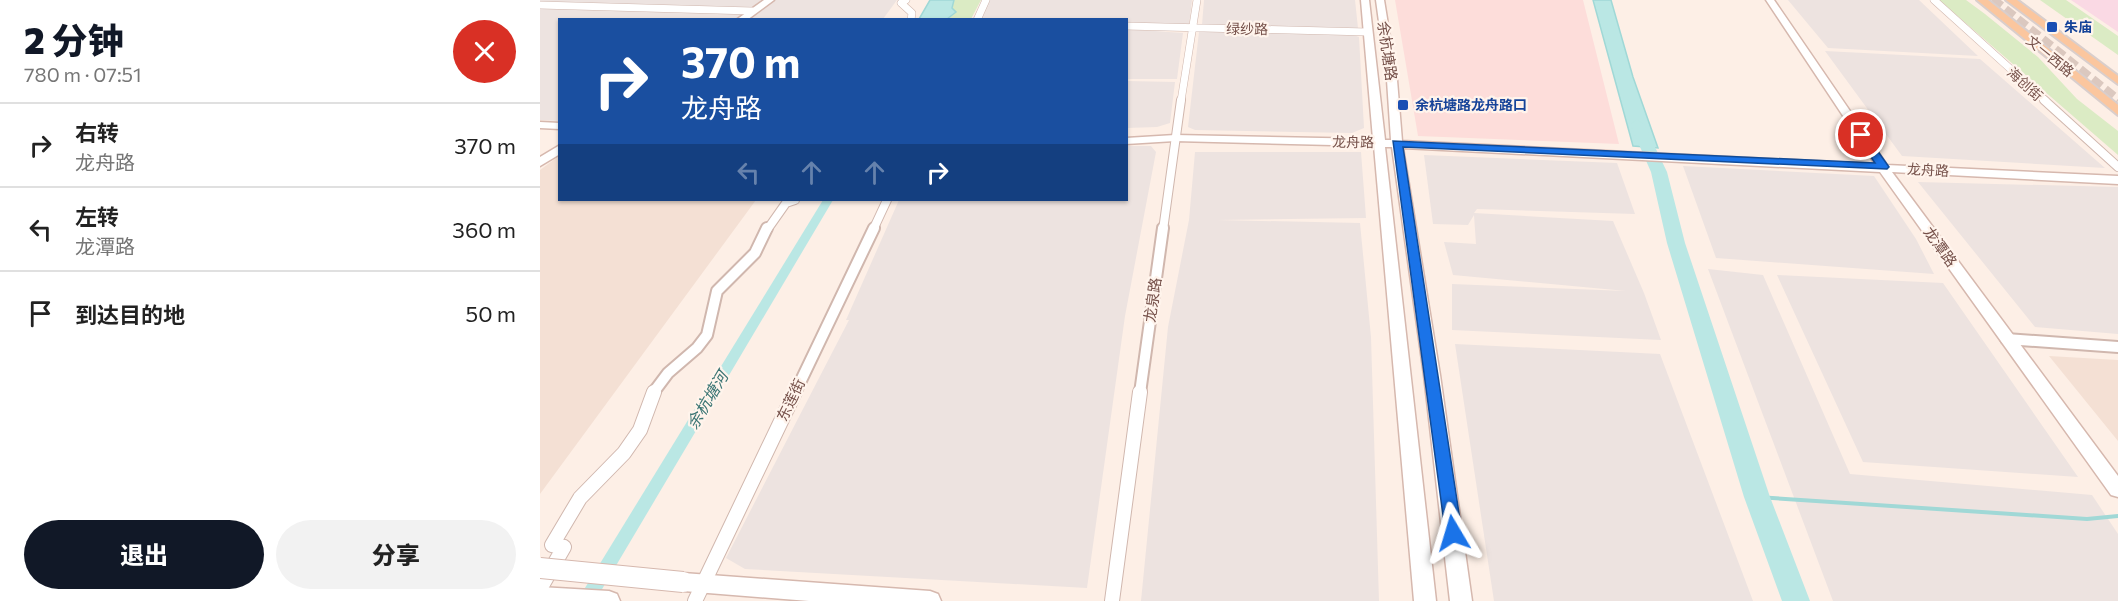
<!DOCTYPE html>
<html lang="zh">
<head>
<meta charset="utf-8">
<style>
	body { margin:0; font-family:Commissioner,"Noto Sans SC",sans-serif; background:#f2f2f2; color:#222; height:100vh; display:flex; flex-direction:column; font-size:22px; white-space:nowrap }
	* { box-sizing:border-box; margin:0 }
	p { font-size:20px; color:#767676 }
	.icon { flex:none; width:33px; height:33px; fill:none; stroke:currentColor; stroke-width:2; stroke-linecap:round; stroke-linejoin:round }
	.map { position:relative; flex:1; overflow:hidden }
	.details { display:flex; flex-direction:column; background:#fff; width:540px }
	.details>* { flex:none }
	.guide { position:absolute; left:18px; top:18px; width:570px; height:183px; border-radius:0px; box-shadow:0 2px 4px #0004; background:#1a4fa0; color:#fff; overflow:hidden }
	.pin { position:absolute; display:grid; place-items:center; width:51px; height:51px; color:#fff; margin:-26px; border:3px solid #fff; border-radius:50%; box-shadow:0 2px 6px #0007 }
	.me { position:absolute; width:66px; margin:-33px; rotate:353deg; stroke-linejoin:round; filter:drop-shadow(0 0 4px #0008) }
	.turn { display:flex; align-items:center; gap:21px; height:126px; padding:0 24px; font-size:27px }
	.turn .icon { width:78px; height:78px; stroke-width:2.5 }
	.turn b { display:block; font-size:42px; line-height:51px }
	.lanes { display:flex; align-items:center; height:57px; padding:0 24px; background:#0003; justify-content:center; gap:30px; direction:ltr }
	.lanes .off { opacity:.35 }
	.round { display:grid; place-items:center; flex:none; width:63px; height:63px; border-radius:32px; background:#f2f2f2 }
	.summary { display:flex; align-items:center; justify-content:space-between; height:102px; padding:0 24px }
	h1 { font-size:36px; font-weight:800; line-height:45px; color:#111827 }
	.action { display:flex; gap:12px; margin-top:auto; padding:12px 24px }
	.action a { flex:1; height:69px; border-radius:36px; background:#111827; color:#fff; font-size:24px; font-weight:800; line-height:69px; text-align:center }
	.action a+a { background:#f2f2f2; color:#222 }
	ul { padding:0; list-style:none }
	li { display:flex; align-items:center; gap:18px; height:84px; padding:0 24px; border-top:2px solid #e0e0e0 }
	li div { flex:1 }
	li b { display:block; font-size:22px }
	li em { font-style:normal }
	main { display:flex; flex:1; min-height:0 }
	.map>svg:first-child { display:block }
	.residential { fill:#f4e0d4 }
	.commercial { fill:#fdddda }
	.industrial { fill:#ede3e0 }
	.medical { fill:#fad9e4 }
	.green { fill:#dbebc4 }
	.water { fill:#bae7e4; stroke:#a0d8d6; stroke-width:1.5 }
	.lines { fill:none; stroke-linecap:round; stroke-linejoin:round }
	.stream { stroke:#a0d8d6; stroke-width:4 }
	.canal { fill:#bae7e4; fill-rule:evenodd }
	.river { fill:#bae7e4; fill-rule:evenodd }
	.highway-tunnel { stroke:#dbc8bf; stroke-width:11; stroke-dasharray:11 5; stroke-linecap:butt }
	.street-far3-casing { stroke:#d0b7ae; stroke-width:8 }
	.street-far2-casing { stroke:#d0b7ae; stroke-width:10 }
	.street-far1-casing { stroke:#d0b7ae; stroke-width:14 }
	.street-casing { stroke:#d0b7ae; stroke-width:16 }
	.secondary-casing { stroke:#d6b8ae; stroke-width:3 }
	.primary-casing { stroke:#d9cecc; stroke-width:4 }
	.street-far3 { stroke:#fff; stroke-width:7 }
	.street-far2 { stroke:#fff; stroke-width:8 }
	.street-far1 { stroke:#fff; stroke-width:10 }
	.street { stroke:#fff; stroke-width:14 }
	.secondary { fill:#fff; fill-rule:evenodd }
	.primary { fill:#fbc69e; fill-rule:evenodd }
	.secondary-bridge-casing { stroke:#d6b8ae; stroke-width:22; stroke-linecap:butt }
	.secondary-bridge { stroke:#fff; stroke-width:20 }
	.route { fill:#1a73e8; stroke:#114b97; stroke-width:1.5 }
	.transit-dot { fill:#1a4fb4; stroke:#fff4ec; stroke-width:2 }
	.labels { text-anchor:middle; stroke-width:4.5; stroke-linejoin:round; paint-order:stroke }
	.far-transit-label { font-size:14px; font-weight:bold; fill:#164399; stroke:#fff4ec; text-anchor:start }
	.far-street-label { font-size:14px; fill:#76514a; stroke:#fff4ec }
	.street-label { font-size:15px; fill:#76514a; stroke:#fff4ec }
	.water-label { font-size:16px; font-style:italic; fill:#3a7473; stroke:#fff4ec }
</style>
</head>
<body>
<main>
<section class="details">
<div class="summary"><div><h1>2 分钟</h1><p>780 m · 07:51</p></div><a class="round" style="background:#d93025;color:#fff"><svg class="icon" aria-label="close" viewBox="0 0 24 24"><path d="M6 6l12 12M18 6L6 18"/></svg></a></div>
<ul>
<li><svg class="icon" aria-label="right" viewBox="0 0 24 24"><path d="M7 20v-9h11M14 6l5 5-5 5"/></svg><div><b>右转</b><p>龙舟路</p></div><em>370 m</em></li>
<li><svg class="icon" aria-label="left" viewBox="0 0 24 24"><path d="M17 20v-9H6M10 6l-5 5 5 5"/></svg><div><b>左转</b><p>龙潭路</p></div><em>360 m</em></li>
<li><svg class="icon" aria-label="arrive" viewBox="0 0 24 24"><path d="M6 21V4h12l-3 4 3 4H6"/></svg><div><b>到达目的地</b></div><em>50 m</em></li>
</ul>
<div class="action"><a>退出</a><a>分享</a></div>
</section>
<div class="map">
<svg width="1578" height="601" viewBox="0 0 1578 601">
	<rect width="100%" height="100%" fill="#fdefe6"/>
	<path class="residential" d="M19,156L20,200H216L0,494V170Z
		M1509,356L1578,360V441Z"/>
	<path class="commercial" d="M855,0H1043L1079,144L878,136Z"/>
	<path class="industrial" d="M0,0H357L343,19L20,20L19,121L0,120Z
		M450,0H652L649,26L587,25L586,20H440Z
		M664,0H815L818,28L662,25Z
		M1248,0H1379L1438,56L1288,48Z
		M587,29L643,33L637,79H587Z
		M667,30L811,34L819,37L824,128L812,133L655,130L648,127L659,32Z
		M1285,51L1440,59L1565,168L1362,156Z
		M587,81L635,82L630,123L617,127L587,128Z
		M587,146H611L616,152L585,316L547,588L205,569L186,558L309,320H306L359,200H586Z
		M655,152H821L826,218L677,220L820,223L831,337L839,601H601L628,327L649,220Z
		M884,155L1077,163L1095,214L937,209L934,213L1073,221L1104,293L1121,340L912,330V284L1086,291L913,275L904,242L936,244L934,215L928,225L893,224Z
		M1143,166L1334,176L1376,239L1394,274L1176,258Z
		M1378,182L1578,187V334L1495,327Z
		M1168,269L1223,275L1310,474L1552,495L1578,534V601H1293Z
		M1237,275L1403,283L1538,477L1323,462Z
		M915,344L1120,354L1213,601H954Z"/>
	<path class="medical" d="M1531,0H1578V32Z"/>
	<path class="green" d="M414,0H441L431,19L407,20L416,12L412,9Z
		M1399,0H1426L1445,14L1498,57L1537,99L1578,131V155Z
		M1500,0H1526L1578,36V55Z"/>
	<path class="water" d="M390,0H414L412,8L416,12L407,19H379Z
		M1053,0H1071L1093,77L1118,148L1093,146Z"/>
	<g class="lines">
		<path class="stream" d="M1217,497L1547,519L1578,516"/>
		<path class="canal" d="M283,200H293L55,601H37Z"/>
		<path class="river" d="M1097,120L1104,124L1127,172L1145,243L1230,497L1270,601H1242L1204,497L1127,243L1111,172L1090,124Z"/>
		<path class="highway-tunnel" d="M1452,0L1578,101"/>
		<defs>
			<path id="street-far3" d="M366,0L361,3L372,13L371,20
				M1394,0L1506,101
				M0,5L212,11
				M437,20L446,0
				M586,26L827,32
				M641,101L657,0"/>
			<path id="street-far2" d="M1504,100L1578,167
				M227,230L246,203L255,200
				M333,230L347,200
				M623,230L641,100"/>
			<path id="street-far1" d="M1466,339L1578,347
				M113,393L128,373L157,348L167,335L177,291L215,253L227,228
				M255,393L334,228
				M600,393L623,228"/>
			<path id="street" d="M0,589L24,547L12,545L40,498L84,453L100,430L114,392
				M155,601L255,392
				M572,601L600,392"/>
			<path id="secondary" d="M224,0H234L207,20H196Z
				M821,0H829L845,140H851L847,80L836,0H844L857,80L862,141L1335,164L1226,0H1234L1347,165L1578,176V184L1352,172L1578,476V497L1571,495L1340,172L863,148L900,375L932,601H910L884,375L852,147H845L896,601H874L834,146L635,141L586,144V138L635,135L833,139Z
				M0,122L20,123V129L0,128Z
				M20,145V154L0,166V157Z
				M143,573L390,591L398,594L401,601H269L143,591L135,588L132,582L135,576Z
				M0,587L69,591L77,594L80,601H0Z"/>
			<path id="primary" d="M1437,0H1448L1578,105V115Z
				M1466,0H1477L1578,76V84Z"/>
		</defs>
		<use href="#street-far3" class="street-far3-casing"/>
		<use href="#street-far2" class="street-far2-casing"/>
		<use href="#street-far1" class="street-far1-casing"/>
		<use href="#street" class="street-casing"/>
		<use href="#secondary" class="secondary-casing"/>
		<use href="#primary" class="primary-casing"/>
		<use href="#street-far3" class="street-far3"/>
		<use href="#street-far2" class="street-far2"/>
		<use href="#street-far1" class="street-far1"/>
		<use href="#street" class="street"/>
		<use href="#secondary" class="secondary"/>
		<use href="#primary" class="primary"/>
		<defs>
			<path id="secondary-bridge" d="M0,568L143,582"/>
		</defs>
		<use href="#secondary-bridge" class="secondary-bridge-casing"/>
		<use href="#secondary-bridge" class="secondary-bridge"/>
	</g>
	<path class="route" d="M1318,133H1325L1349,167L1347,169L863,147L922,533L919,538L913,541L906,538L853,141L1335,163L1316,135Z"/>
	<g class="transit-dot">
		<rect x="1506" y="21" width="12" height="12" rx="3"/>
		<rect x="857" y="99" width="12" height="12" rx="3"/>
	</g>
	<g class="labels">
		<g class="far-transit-label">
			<text x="1524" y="32">朱庙</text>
			<text x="875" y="110">余杭塘路龙舟路口</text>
		</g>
		<g class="far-street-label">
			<text transform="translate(707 29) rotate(1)" y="5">绿纱路</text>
			<text transform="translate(1510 56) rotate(39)" y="5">文一西路</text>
			<text transform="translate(1485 84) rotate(42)" y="5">海创街</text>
			<text transform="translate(813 142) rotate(1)" y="5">龙舟路</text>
			<text transform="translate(1388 170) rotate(3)" y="5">龙舟路</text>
		</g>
		<g class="street-label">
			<text transform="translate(847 51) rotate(82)" y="5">余杭塘路</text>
			<text transform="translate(1400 247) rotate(54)" y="5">龙潭路</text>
			<text transform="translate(613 300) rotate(-82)" y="5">龙泉路</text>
			<text transform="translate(251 400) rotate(-64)" y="5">东莲街</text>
		</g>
		<g class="water-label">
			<text transform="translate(167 400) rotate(-59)" y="6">余杭塘河</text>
		</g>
	</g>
</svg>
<div class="pin" style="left:1321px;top:135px;background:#d93025"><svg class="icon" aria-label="arrive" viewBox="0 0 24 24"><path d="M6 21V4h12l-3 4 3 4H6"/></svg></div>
<svg class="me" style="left:913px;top:533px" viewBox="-20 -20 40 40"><path d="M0-17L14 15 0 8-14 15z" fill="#1a73e8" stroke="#fff" stroke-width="4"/></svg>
<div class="guide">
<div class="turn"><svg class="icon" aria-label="right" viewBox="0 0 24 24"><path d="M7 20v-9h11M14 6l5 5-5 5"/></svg><div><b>370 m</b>龙舟路</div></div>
<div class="lanes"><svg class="icon off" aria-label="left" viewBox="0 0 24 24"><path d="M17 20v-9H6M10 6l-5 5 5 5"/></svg><svg class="icon off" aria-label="ahead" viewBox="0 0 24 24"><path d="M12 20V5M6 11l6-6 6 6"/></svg><svg class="icon off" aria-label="ahead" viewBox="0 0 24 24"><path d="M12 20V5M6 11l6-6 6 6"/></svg><svg class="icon" aria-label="right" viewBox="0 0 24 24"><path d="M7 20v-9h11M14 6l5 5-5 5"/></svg></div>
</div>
</div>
</main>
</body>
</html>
